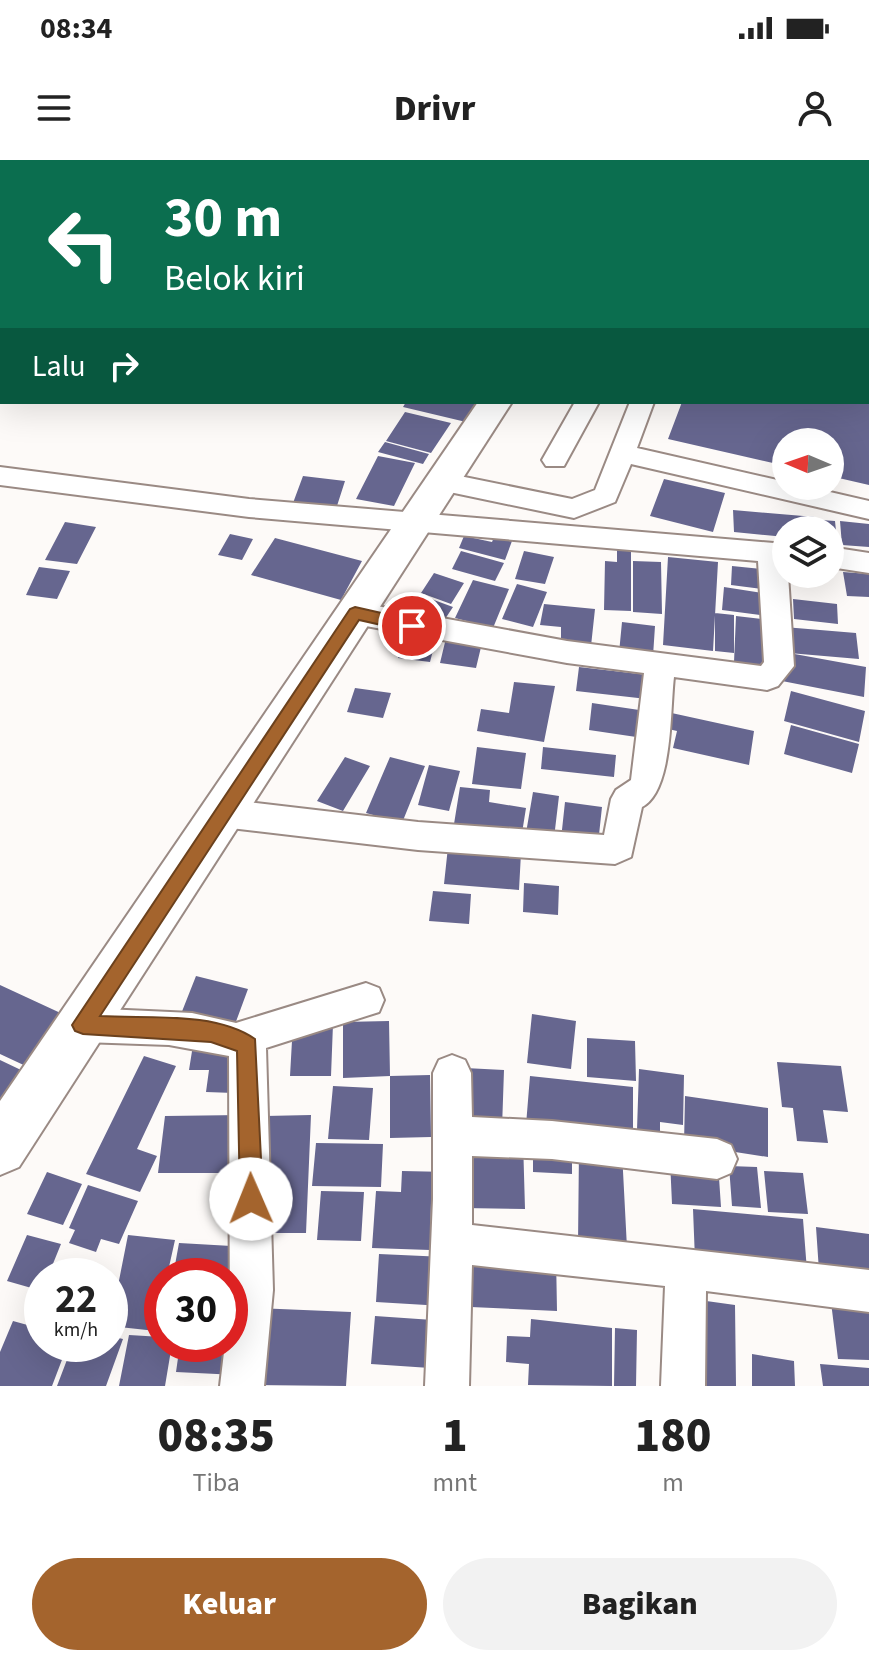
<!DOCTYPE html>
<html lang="id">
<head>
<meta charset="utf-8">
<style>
	body { margin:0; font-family:"Source Sans 3",sans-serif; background:#f2f2f2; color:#222; height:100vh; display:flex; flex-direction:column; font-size:30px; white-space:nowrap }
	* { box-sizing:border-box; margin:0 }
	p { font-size:26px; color:#767676 }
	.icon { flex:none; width:44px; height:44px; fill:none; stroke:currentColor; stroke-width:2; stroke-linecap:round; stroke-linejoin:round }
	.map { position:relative; height:1226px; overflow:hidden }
	.panel { display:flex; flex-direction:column; background:#fff; flex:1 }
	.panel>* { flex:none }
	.guide { position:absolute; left:0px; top:0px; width:870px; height:244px; box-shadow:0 8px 32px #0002; background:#0b6e4f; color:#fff; overflow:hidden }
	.needle { width:52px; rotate:272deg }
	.controls { position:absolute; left:772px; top:268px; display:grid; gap:16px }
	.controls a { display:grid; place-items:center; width:72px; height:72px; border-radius:50%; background:#fff; box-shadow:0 8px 32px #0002; font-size:40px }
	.speed { position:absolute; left:24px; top:1098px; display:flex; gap:16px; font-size:40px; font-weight:700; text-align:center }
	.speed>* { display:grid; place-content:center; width:104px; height:104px; border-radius:50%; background:#fff; box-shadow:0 8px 32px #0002; line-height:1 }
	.speed small { font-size:20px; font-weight:400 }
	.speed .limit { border:12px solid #d22; background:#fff; color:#111 }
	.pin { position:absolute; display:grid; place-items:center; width:68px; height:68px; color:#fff; margin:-34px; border:4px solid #fff; border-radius:50%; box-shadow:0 2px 8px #0007 }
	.me { position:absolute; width:88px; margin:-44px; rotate:359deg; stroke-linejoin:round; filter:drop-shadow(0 0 6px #0008) }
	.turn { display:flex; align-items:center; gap:28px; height:168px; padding:0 32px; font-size:36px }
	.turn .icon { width:104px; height:104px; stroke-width:2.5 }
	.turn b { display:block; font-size:56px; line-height:68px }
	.then { display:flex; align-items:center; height:76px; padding:0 32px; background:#0003; gap:16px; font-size:30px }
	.eta { display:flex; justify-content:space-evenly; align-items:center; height:136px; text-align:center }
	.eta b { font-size:48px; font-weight:800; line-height:56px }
	.cta { display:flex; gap:16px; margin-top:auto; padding:16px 32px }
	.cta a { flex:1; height:92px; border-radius:48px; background:#a4642d; color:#fff; font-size:32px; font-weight:800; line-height:92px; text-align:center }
	.cta a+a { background:#f2f2f2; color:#222 }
	.status { display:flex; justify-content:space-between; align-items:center; height:56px; padding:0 40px; background:#fff; direction:ltr }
	.status svg { height:22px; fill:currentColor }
	header { display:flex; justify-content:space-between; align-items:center; height:104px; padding:0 32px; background:#fff; font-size:36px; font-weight:800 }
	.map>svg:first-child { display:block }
	.building { fill:#66668f }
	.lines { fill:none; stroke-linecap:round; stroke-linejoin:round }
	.minor-casing { stroke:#9a8a84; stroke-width:4 }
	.highway-casing { stroke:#9a8a84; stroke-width:4 }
	.minor { fill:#fff; fill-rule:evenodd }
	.highway { fill:#fff; fill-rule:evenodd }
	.route { fill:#a4642d; stroke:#6b411d; stroke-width:2 }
</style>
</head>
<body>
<div class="status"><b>08:34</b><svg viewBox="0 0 49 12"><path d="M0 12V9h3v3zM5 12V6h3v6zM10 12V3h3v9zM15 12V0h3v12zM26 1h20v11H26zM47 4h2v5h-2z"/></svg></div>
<header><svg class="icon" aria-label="menu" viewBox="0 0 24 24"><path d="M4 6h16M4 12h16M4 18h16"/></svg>Drivr<svg class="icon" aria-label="person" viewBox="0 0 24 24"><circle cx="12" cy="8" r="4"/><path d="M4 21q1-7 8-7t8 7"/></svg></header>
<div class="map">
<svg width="869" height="1226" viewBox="0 0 869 1226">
	<rect width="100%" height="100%" fill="#fdfaf8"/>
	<path class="building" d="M406,242H478L466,262L403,247Z
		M682,242H869V325L830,316V282H786V306L668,279Z
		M405,252L451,263L431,293L386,281Z
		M385,282L429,294L423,304L378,292Z
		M378,296L415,303L394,346L356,339Z
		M303,316L345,321L336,349L293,343Z
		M664,319L725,333L713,372L650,356Z
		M733,350L815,357L816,370H786V377L734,372Z
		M821,360L835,361L837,381L830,380V370H822Z
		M840,361L869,364V387L842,385Z
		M65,362L96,367L77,404L45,400Z
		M230,374L253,379L242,400L218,395Z
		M464,376L492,382L494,377L512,381L505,400L459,388Z
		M275,378L362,401L341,440L251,415Z
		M617,389L631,390V451L604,450L605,401L617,402Z
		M461,391L504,403L495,421L452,409Z
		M524,391L554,397L545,424L515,419Z
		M668,397L718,402L713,491L663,485Z
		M633,401L661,402L662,454L633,452Z
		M732,406L770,410V430L731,425Z
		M39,407L70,411L57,439L26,435Z
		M843,412L869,414V437L847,436Z
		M434,413L464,423L451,444L421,433Z
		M473,420L509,429L493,468L455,458Z
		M517,424L547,432L533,467L502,459Z
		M724,427L768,434L767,456L722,450Z
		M412,432L453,447L441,465L400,451Z
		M793,439L837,444L838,464L794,459Z
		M544,444L595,449L591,486L561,483V467L540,465Z
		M715,453L734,455V493L715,491Z
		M736,456L770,460L769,507L734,502Z
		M622,462L655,466L653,496L619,493Z
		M784,467L856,473L859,499L789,493L866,507L864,537L782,521Z
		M405,471L437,475L430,502L398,498Z
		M446,478L482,483L476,508L440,503Z
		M579,507L648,515L647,539L576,531Z
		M514,522L555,526L544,582L477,571L481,549L509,553Z
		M355,528L391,533L383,558L347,552Z
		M791,531L865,551L859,582L784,561Z
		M592,543L646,551L643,578L589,570Z
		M667,552L754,571L749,605L673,588L677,571L664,568Z
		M791,565L859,584L852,613L784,594Z
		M477,587L526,593L521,629L472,624Z
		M543,587L616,595L614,617L541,609Z
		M345,597L370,606L343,651L317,641Z
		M390,597L425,606L402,663L366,653Z
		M429,605L460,611L449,651L418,645Z
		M460,627L490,630L489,642L526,648L522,673L454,664Z
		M533,632L559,636L554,678L526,673Z
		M565,642L602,647L598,684L561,679Z
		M448,687L521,693L519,730L444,724Z
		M524,723L559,726L558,755L523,752Z
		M433,731L471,734L469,764L429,761Z
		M196,816L248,829L234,867L181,854Z
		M0,825L67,856L30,908L0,894Z
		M532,854L576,861L571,909L527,903Z
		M389,861L390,916L430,915L431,977L390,978V916L343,918V862Z
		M293,863L333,864L331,916H290Z
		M587,878L635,881L636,921L587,917Z
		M193,885L241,886L234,933L206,932L209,910H189Z
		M144,896L176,906L137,989L157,996L140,1032L86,1014Z
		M0,900L21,910L0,941Z
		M777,902L841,906L848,952L823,950L828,983L797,981L793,948L782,947Z
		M465,908L504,910L502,968L463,966Z
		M639,909L684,915L683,965L660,962V973L637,970Z
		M530,916L633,927V977L526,965Z
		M333,926L373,928L369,980L328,979Z
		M685,936L768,948V997L684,984Z
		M241,955L236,1013H158L165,956Z
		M311,955L306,1073H258L265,956Z
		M463,979L523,980L525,1049L463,1048Z
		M316,983L383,984L381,1027L312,1026Z
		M533,984L572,986V1014L533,1012Z
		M579,989L622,992L627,1088L578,1084Z
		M670,1000L718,1003L721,1047L672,1044Z
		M729,1006L757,1007L761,1048L732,1046Z
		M402,1011L449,1012L448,1044L431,1043L430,1090L372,1088L376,1031L401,1032Z
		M764,1011L803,1013L808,1054L768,1052Z
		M47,1012L82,1024L63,1065L27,1054Z
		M88,1025L138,1041L119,1084L101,1079L96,1092L69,1083L75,1070L69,1068Z
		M321,1031L364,1032L361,1081L317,1080Z
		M693,1049L803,1059L807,1111L695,1100Z
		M816,1067L869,1074V1117L819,1111Z
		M27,1075L61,1084L48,1116H42V1131L7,1121Z
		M128,1075L175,1080L167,1116H162V1141L156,1171L110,1166Z
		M179,1083L249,1087L230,1116H173Z
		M472,1091L556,1095L557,1151L471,1147Z
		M379,1094L445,1097L443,1146L376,1142Z
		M692,1139L735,1145L736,1226H692Z
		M831,1142L869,1144V1200L838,1199Z
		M256,1148L351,1152L346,1226L247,1225Z
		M375,1156L433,1160L430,1208L371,1204Z
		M531,1159L612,1168V1226L528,1225L529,1204L506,1202L507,1176L530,1177Z
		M13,1161L42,1169V1184H68L52,1226H0V1192Z
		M615,1168L637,1170L636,1226H614Z
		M129,1175L162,1177V1184H172L165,1226H119Z
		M110,1176L123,1179L106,1226H57L73,1184H110Z
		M180,1184H230L237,1215L176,1212Z
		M752,1194L794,1201L795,1226H752Z
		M820,1204L869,1208V1226H823Z"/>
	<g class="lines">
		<defs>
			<path id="minor" d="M831,0H860L861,2H832Z
				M575,242H599L564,306H546L542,300Z
				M630,242H654L637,288L786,322V326H804L869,341V359L631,304L615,342L574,358L440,330L431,327L427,321L431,315L440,312L572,339L595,330Z
				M0,307L249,339L786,384L794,506L778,526L767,530L674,517C670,551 673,631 642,647L631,697L615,704L418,690L222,667L210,663L206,653L210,643L222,639L418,662L604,675L611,639L616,630L631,620L644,513L567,503L355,464L345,461L341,453L345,445L355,442L567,481L761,506L764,502L758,401L249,357L0,325Z
				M830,387L869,393V413L830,407Z
				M366,823L379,828L384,840L379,852L266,888L273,1130L264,1226H220L225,1184H230L229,896L169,885L83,882L70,877L65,865L70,853L83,848L192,853L236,863Z
				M452,895L465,900L471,913L472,957L552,961L717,979L731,985L737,999L731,1013L717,1019L552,999L472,996V1065L869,1110V1152L706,1131L705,1226H661L665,1126L472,1105L469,1226H425L433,1039V913L439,900Z"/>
			<path id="highway" d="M478,242H512L19,1007L0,1015V941Z"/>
		</defs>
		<use href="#minor" class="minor-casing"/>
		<use href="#highway" class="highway-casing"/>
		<use href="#minor" class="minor"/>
		<use href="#highway" class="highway"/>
	</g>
	<path class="route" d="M355,447L412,460L420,466L412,472L359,460L100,856C149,859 214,851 255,879L263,1039L259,1047L251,1051L243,1047L240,1039L237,891L211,882L83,874L75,871L72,865L350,449Z"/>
</svg>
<div class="controls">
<a><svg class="needle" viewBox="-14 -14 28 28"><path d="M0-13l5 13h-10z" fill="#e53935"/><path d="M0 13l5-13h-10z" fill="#767676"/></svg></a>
<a><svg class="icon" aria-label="layers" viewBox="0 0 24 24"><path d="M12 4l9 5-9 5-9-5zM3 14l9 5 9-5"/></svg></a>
</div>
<div class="speed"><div>22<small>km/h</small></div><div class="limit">30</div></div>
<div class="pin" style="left:412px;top:466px;background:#d93025"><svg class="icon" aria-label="arrive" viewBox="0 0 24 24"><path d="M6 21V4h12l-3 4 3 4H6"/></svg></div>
<svg class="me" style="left:251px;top:1039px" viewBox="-20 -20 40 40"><circle r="19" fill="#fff"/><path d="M0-13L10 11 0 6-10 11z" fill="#a4642d"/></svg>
<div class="guide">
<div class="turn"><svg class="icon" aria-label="left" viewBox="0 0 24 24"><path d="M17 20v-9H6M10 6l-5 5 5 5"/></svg><div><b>30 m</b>Belok kiri</div></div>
<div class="then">Lalu<svg class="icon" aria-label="right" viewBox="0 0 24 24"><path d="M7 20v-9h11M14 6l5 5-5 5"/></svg></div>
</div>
</div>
<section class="panel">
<div class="eta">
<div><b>08:35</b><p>Tiba</p></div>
<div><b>1</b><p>mnt</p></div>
<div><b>180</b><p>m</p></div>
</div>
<div class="cta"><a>Keluar</a><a>Bagikan</a></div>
</section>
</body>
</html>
